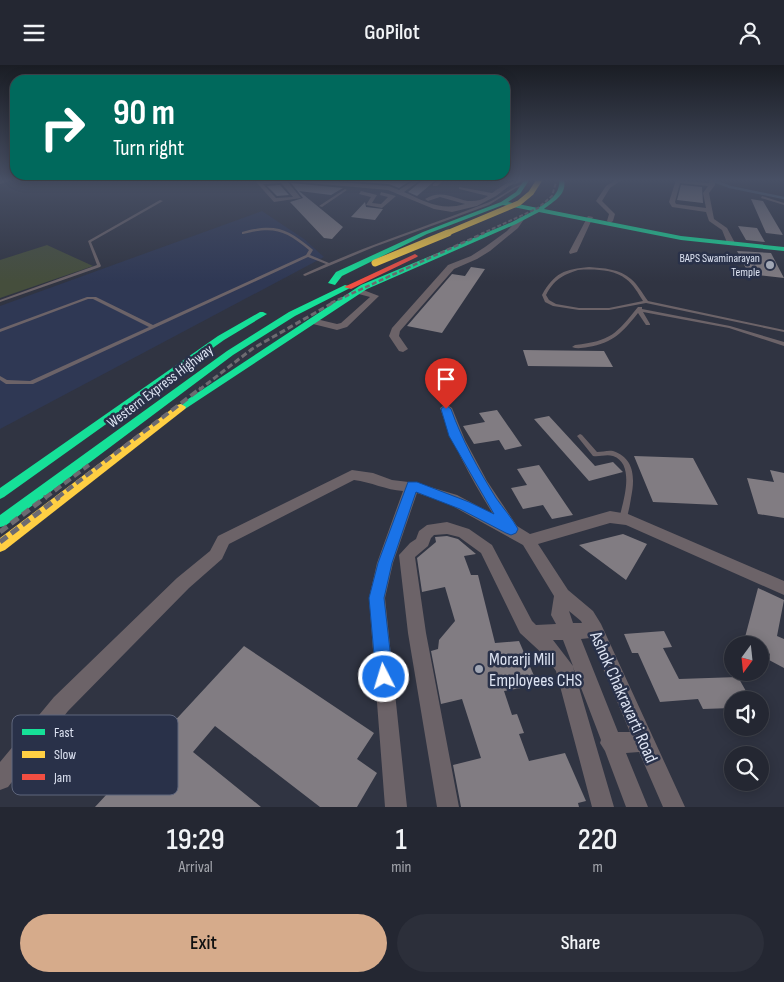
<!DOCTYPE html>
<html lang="en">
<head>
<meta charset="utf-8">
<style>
	body { margin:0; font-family:"Sofia Sans Condensed",sans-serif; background:#2c2f3a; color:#f1f3f6; height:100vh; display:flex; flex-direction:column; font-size:19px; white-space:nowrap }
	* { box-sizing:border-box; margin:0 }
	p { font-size:16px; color:#a3a5ac }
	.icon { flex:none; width:28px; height:28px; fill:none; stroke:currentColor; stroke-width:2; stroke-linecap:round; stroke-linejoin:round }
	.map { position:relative; height:742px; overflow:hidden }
	.panel { display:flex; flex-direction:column; background:#242732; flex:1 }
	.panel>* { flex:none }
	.banner { position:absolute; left:10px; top:10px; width:500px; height:105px; border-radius:15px; box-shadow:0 2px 12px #0003,0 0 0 1px #41444d; background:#00695c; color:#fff; overflow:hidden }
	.needle { width:32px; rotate:195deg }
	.tools { position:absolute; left:724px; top:571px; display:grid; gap:10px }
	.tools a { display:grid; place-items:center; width:45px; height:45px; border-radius:50%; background:#242732; box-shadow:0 2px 12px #0003,0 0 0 1px #41444d; font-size:25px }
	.pin { position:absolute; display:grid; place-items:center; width:42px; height:42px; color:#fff; margin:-51px -21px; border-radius:50% 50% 50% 0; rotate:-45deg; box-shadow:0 0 5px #0007 }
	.pin .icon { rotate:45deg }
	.me { position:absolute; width:55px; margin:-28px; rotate:355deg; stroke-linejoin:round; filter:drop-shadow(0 0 4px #0008) }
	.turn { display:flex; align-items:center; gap:18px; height:105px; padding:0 20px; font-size:22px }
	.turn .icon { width:65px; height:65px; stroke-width:2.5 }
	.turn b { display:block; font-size:35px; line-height:42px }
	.eta { display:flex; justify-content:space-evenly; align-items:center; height:85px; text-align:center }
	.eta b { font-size:30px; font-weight:600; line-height:35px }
	.action { display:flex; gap:10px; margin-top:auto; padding:10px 20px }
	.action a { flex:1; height:58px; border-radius:30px; background:#d6ab8b; color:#111; font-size:20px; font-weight:600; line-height:58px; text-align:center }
	.action a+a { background:#2c2f3a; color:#f1f3f6 }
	header { display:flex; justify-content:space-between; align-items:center; height:65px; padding:0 20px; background:#242732; font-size:22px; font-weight:600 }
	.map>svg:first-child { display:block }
	.built { fill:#2f3854 }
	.green { fill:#454e3c }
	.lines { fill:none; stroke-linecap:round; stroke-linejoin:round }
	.stream { stroke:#495e72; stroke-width:2.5 }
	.building { fill:#817c82 }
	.lane { fill:#6c6368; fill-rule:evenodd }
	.street { fill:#6c6368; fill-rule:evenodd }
	.fast { fill:#16e098; fill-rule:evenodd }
	.slow { fill:#ffcf43; fill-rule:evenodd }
	.jam { fill:#f24e42; fill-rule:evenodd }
	.rail-far4 { stroke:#6c6a70; stroke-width:2; stroke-dasharray:4 2; stroke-linecap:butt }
	.rail-far3 { stroke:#6c6a70; stroke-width:2.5; stroke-dasharray:5 2.5; stroke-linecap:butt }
	.rail-far2 { stroke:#6c6a70; stroke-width:3; stroke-dasharray:6 3; stroke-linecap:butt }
	.rail-far1 { stroke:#6c6a70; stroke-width:4; stroke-dasharray:8 4; stroke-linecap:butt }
	.rail { stroke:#6c6a70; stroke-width:5; stroke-dasharray:9 5; stroke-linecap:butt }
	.slow-bridge-far1 { stroke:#ffcf43; stroke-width:5.5 }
	.slow-bridge { stroke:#ffcf43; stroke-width:7 }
	.route { fill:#1a73e8; stroke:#114b97 }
	.poi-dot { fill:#a0a6b4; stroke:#293149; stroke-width:2 }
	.labels { text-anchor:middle; stroke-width:5; stroke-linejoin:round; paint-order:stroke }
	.far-poi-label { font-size:12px; fill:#dde3f2; stroke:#293149; text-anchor:end }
	.street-label { font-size:15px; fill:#dde3f2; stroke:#293149 }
	.near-poi-label { font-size:18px; fill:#dde3f2; stroke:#293149; text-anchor:start }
	.near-street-label { font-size:18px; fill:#dde3f2; stroke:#293149 }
	.key { fill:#293149; stroke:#5f667c; stroke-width:1 }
	.key-label { font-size:14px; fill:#dde3f2 }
</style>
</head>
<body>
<header><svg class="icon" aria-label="menu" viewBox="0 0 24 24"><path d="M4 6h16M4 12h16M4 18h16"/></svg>GoPilot<svg class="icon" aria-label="person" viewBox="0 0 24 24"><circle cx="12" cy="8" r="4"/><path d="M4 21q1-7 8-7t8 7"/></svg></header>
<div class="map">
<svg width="784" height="742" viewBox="0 0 784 742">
	<rect width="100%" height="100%" fill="#303442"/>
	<path class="built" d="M262,146L304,174L324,192L0,364V241Z"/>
	<path class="green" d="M47,180L93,201L0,233V195Z"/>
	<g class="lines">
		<path class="stream" d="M709,114L730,122L784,133"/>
	</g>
	<path class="building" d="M319,114L394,116L400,114H413L399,123L389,119Z
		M424,114H437L417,131L408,127Z
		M291,118L343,123L331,130L299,126L343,162L332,174L324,173L290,137L303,133Z
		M280,120L289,130L277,131L267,121Z
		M681,120L702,122L703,138L677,135Z
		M751,134L763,136L783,170L766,168Z
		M365,137L366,142L383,144L375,155L351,152Z
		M738,161L757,163L765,177L746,175Z
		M737,186L771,188L784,213L749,209Z
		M471,202L485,204L442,268L407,261L452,209L465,211Z
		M523,285L604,286L613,302L528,301Z
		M497,345L522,381L505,385L499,375L474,379L463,361L485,357L479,348Z
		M549,351L595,401L613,397L623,407L589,416L534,354Z
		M634,391L693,393L718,440L653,437Z
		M539,400L573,450L552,454L543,440L523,444L511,423L527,420L517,404Z
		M770,405L784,408V453L758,449L747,413L774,417Z
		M623,469L647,479L626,515L579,480Z
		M447,471L458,474L476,489L464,491L471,510H478L495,578L519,576L538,620L504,626L512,650L517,649L524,668L519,669L529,696L565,688L586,736L578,738L579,742H461L453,700L481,693L462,634L441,639L431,586L438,584L439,575L455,556L445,522L422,527L417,493L436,477L435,472Z
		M758,523L784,535L777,571L784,574V603L769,595L770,589L760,584V580H752L744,576Z
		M664,566L672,582L663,583L679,614L738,612L751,635H732V643L703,644L698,634L660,637L638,588H632L624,569Z
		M244,581L374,668L357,694L377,708L357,742H320L215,661L193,687L261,742H95Z"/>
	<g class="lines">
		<path class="lane" d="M525,118L526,120L516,123L489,140L374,182L305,211L303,210L304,209L326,199L308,192L33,319H6L0,315V311L7,315L30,316L149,262L93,234H88L0,267V264L87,232H96L153,260L306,190L309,185C285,165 274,161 243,169H242V167C275,158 287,163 312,184L313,185L310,190L329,198C380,176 433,159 484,139C499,134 510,122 525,118Z
			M345,124L347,125L322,142L319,141Z
			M762,131L784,138V140L761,133Z
			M160,135L163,136L91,177L101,201L100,202L0,237V235L97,200L88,176Z
			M589,202C603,203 620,204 631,214C638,220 642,228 648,236L784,265V267L646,238L609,245H579L553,241L545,237L542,230C554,208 565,204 589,202ZM578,205C593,204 613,204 626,214C633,219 638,228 643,236L609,243H579L556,239L549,235L546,230C554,215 562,210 578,205Z
			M638,242H642V244L730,261L784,277V281L729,263L643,247L650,259V260H646L638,248C623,267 613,278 588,282C582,283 577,284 572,282L575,280C611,276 616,269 638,242Z
			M580,369L582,370L597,387C602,387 608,385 613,386C635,393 635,414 631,433C630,440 628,449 626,456L623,457L620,456L619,454C623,437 636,399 613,391C606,389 600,392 593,391L577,371Z"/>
		<path class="street" d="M8,114H16L0,119V115Z
			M281,114H301L389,121L399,125L416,114H422L404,127C426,137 441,146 465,139L440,132L428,136L425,134C449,119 464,147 488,131L459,124V122L492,128C503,120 515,112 529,114L509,121L496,131L477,141L452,147L434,144L388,125L287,116L301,133L274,137L256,117ZM281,118L293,132L276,133L263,119Z
			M440,114H446L437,121H433V119Z
			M617,114H623L610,123L602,136L615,149L613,156L610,158L607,156L609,149L596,136L606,121Z
			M709,114H715V120L709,128L714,154L727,163L735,178L734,180H728L722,165L709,156L706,147L672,142L669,137L676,115L709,118ZM680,118L708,121L703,128L706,143L676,139L675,137Z
			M774,114H784V116Z
			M361,126L377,130L372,138L381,139L388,132L380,130L381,127L396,131L382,143L366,140L371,132L359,129Z
			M588,151L593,152L577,187L570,189L569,187Z
			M520,152L525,153L518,163L490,186L477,194L454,204L400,266L399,271L408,284L403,287L399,286L389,271L392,263L448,200L471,191L485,182L507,166Z
			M358,223L379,231L347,262L337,265L309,258L307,256L312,253L337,259L341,258L370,232L355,228L354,226Z
			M446,339L452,343L465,375L487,416L517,461L530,469L610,446L628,449L784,516V530L626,460L610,458L538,479L568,525L593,546L601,559L685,742H663L639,687L626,688L648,742H626L605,686L600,678L601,675L573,602L614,742H592L556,606L545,591L520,568L481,488L459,472L447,469L434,470L431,473L428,481L415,492L426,568L459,742H437L408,568L399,490L410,478L416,474L419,466L427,460L447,457L469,464L492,480L532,556L536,560L556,559L551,550L554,531L523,480L447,438L417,428L393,498L385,533L407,742H385L369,533L377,498L403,426C386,425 371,417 354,415L229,479L222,494L189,523L68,646L8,722L0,725V697L54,632L177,513L210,486L218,471L352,405L373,408L392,415L417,418L457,430L493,449C472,415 453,381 440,343ZM569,546L581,556L582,558H573ZM590,573L630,667H618L581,574ZM553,575H563L573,601Z"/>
		<path class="fast" d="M525,114H530L520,129L508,137L538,143C549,136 561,129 559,114H564C567,130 555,135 544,144L681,171L784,182V186L681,175L539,147L516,159L367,224L185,344H177L176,342L361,220L512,157L533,146L503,140L427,169L342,211L335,220L328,218L336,207L423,167L501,137L516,127Z
			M345,220L352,222L295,251L233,290L5,461L0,462V450L227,286L289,247Z
			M260,247H263L267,249L224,275L4,432L0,434V423L218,271Z"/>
		<path class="slow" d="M181,339L186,342L185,344L5,485L0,487V473L177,340Z"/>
		<path class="jam" d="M415,189L418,191L417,192L351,224L344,222Z"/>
		<path class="rail-far4" d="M481,169L538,143L552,131L557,114"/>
		<path class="rail-far3" d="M331,238L484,168"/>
		<path class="rail-far2" d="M199,325L252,284L334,237"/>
		<path class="rail-far1" d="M45,433L89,400
			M57,433L201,323"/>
		<path class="rail" d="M0,467L46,432
			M0,477L59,432"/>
		<path class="slow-bridge-far1" d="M445,169L519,138L531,128L540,114"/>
		<path class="slow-bridge" d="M375,198L448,168"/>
	</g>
	<linearGradient id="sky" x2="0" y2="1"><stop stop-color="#1a1d24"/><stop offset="0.53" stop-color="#485065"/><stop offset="1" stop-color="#485065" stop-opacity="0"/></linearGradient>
	<rect width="784" height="217" fill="url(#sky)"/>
	<path class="route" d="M446,340L451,344C462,375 478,404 496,433C503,443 512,453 518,464L516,468L511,470L506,468L460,444L416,427L392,498L384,533L393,612L390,618L384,620L378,618L376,612L369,533L378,498L408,417H417L469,437L494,449L449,371L441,344Z"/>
	<g class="poi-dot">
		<circle cx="770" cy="200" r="5"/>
		<circle cx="479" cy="604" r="5"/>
	</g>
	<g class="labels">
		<g class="far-poi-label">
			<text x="760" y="197">BAPS Swaminarayan<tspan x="760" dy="14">Temple</tspan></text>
		</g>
		<g class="street-label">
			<text transform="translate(160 321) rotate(-37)" y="5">Western Express Highway</text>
		</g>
		<g class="near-poi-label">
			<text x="489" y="600">Morarji Mill<tspan x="489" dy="21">Employees CHS</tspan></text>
		</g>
		<g class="near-street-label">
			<text transform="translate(624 632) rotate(66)" y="6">Ashok Chakravarti Road</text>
		</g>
	</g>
	<rect x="12" y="650" width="166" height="80" rx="8" class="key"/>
	<rect x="22" y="664" width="23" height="6" fill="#16e098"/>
	<rect x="22" y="686" width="23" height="7" fill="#ffcf43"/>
	<rect x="22" y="709" width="23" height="6" fill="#f24e42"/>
	<g class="key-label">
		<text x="54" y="672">Fast</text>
		<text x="54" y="694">Slow</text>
		<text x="54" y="717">Jam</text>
	</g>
</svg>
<div class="tools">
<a><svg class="needle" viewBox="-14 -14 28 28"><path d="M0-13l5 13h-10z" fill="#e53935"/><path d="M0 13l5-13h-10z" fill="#a3a5ac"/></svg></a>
<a><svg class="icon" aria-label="sound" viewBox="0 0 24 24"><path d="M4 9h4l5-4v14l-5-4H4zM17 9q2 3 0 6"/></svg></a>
<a><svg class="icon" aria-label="search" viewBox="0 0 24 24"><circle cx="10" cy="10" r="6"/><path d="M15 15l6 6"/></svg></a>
</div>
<div class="pin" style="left:446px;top:344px;background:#d93025"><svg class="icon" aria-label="arrive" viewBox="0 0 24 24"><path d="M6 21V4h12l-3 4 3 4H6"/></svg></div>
<svg class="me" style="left:384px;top:612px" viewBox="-20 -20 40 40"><circle r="17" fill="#1a73e8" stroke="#fff" stroke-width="3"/><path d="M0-11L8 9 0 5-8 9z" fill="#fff"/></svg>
<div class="banner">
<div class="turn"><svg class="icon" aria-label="right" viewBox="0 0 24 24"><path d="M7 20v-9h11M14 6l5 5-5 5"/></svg><div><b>90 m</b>Turn right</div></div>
</div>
</div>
<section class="panel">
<div class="eta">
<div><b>19:29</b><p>Arrival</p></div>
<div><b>1</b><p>min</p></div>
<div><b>220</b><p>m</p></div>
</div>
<div class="action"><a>Exit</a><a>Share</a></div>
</section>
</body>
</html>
